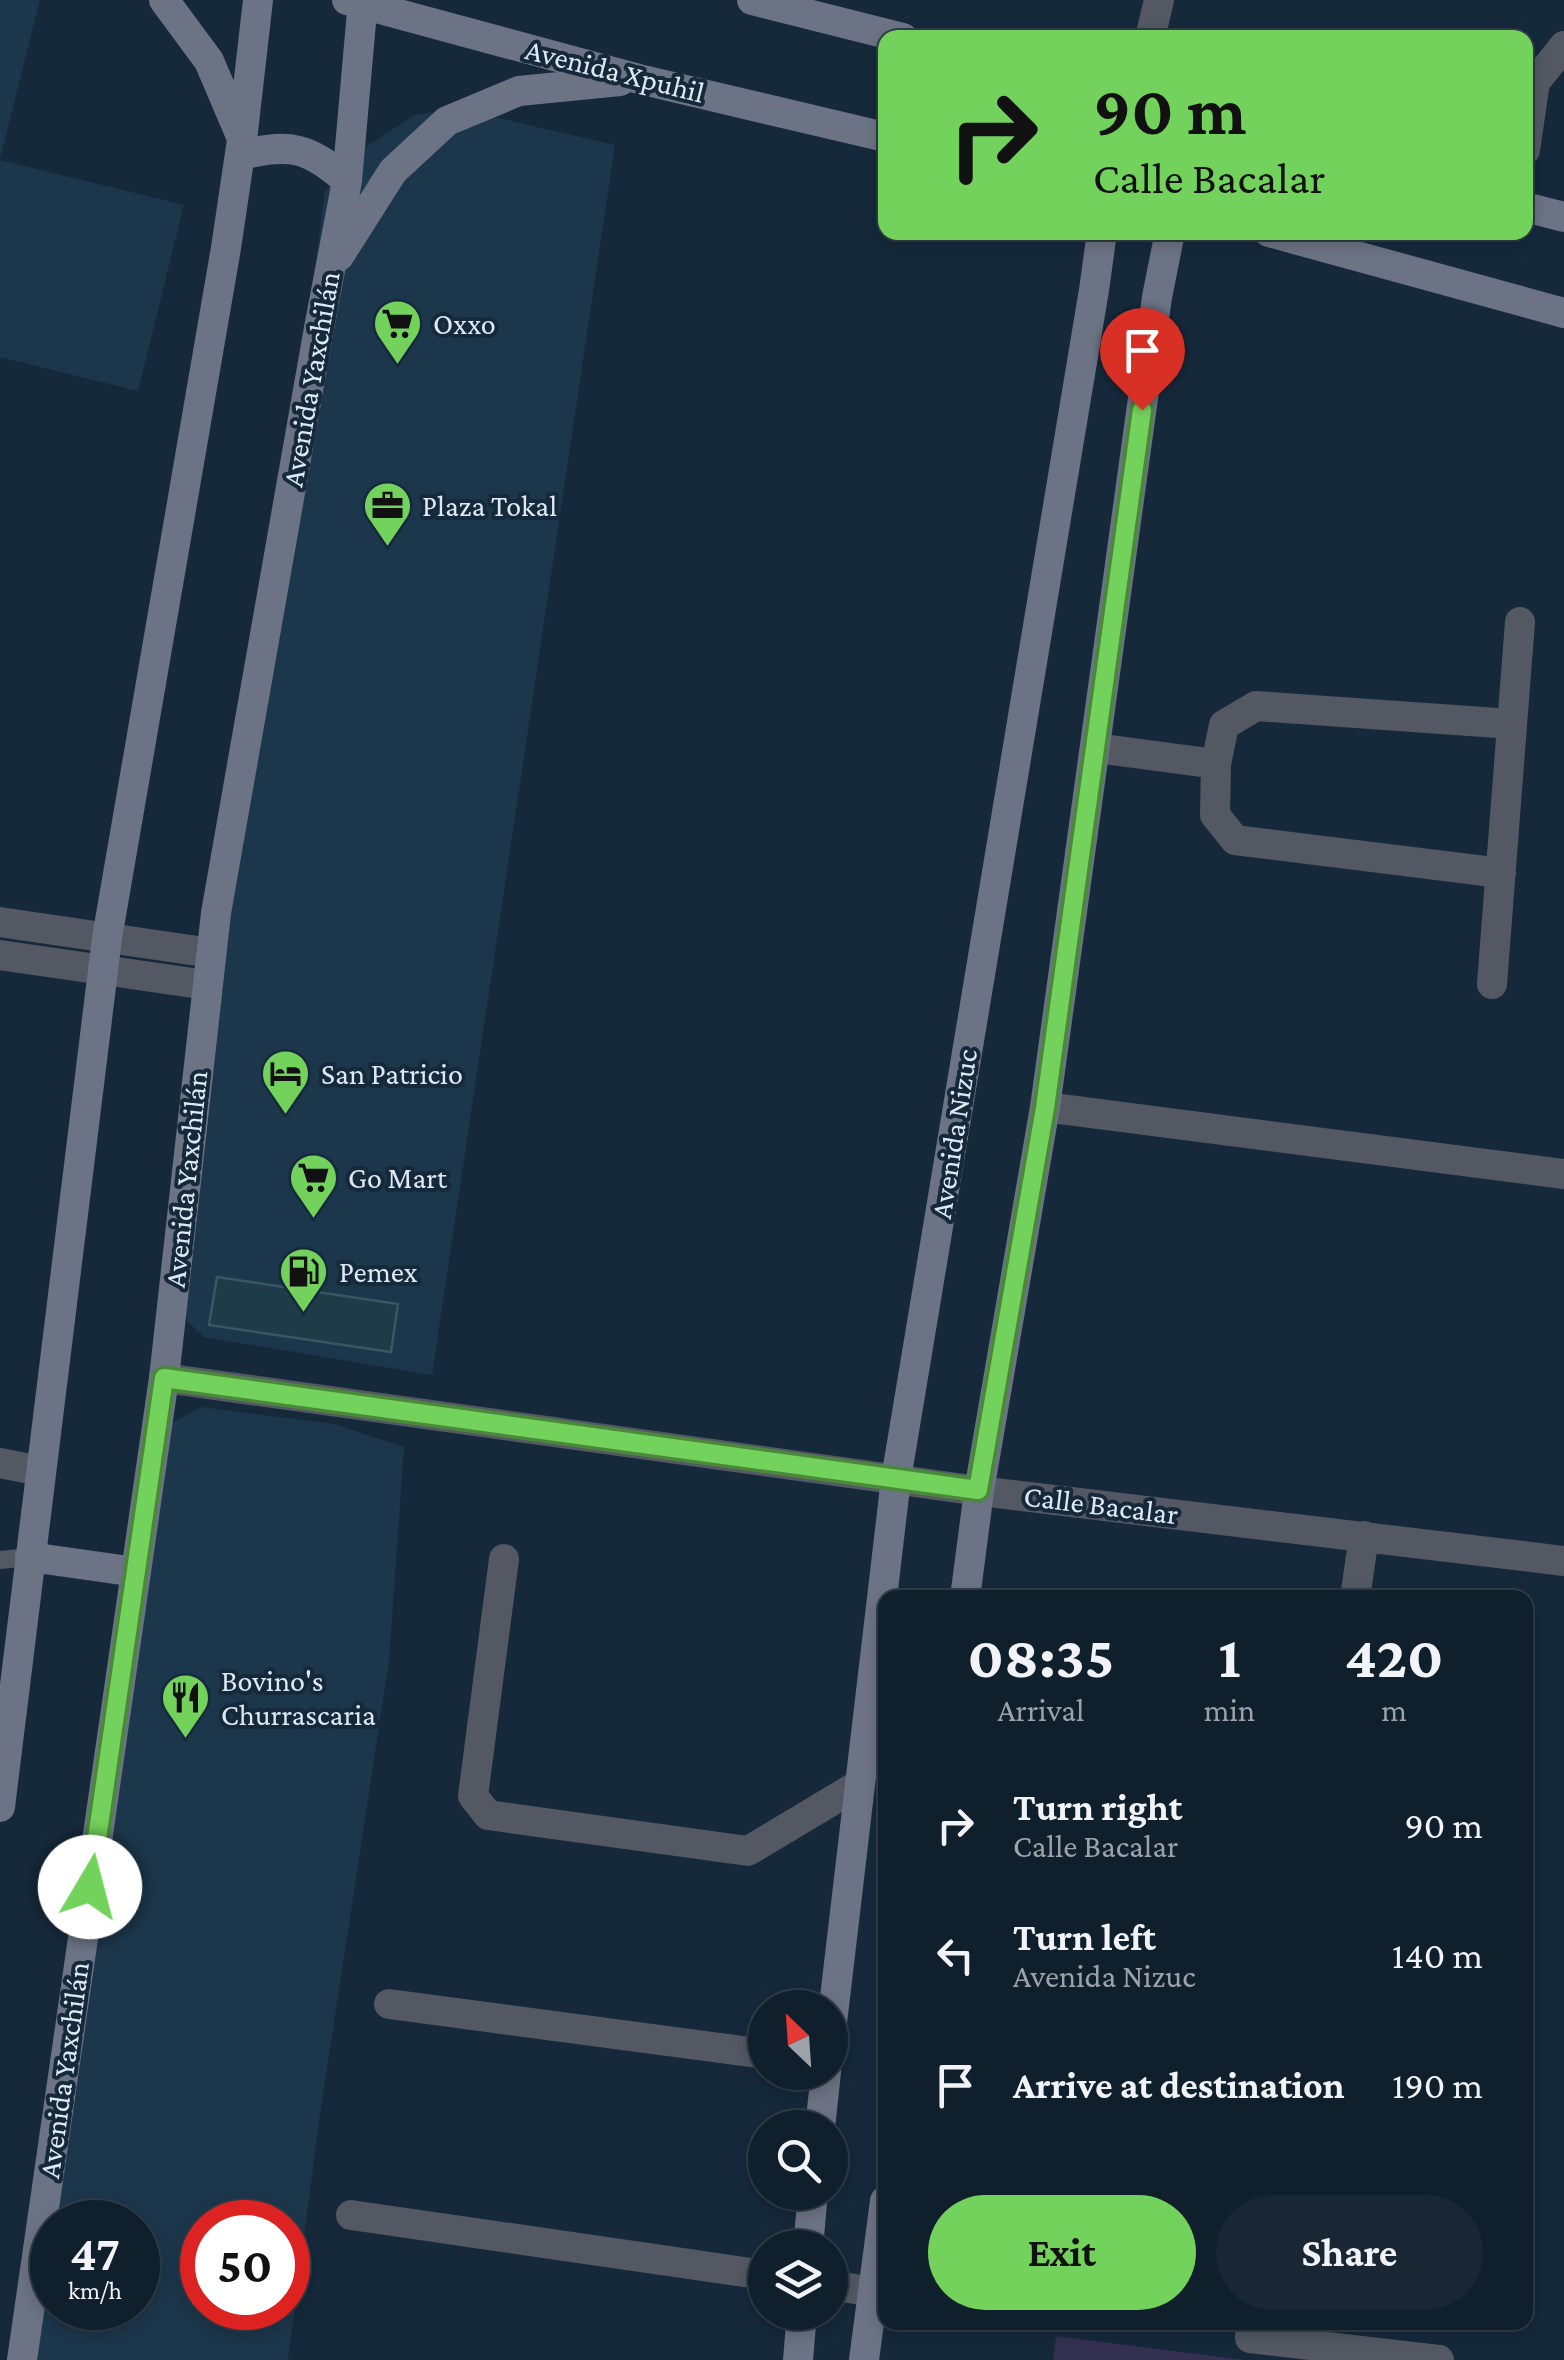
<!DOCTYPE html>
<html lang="en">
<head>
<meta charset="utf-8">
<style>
	body { margin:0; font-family:"Crimson Pro",serif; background:#192734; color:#f1f3f6; height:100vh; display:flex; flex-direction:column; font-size:38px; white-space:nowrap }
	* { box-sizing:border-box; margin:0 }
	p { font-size:32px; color:#9ca2a9 }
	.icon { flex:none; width:55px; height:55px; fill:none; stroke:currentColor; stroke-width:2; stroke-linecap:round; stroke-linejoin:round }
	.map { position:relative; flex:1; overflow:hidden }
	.side { position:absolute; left:878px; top:1590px; width:655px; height:740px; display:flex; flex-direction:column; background:#101f2c; border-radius:20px; box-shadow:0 5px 15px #0003,0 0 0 2px #303d48 }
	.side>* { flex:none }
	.top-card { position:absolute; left:878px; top:30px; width:655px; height:210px; border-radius:20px; box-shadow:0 5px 15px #0003,0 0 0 2px #303d48; background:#73d25c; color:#111; overflow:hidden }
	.needle { width:65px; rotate:335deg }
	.fabs { position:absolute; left:748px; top:1990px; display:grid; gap:20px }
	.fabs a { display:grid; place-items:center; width:100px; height:100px; border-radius:50%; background:#101f2c; box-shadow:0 5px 15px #0003,0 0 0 2px #303d48; font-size:50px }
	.speed { position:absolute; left:30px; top:2200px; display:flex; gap:20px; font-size:50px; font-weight:700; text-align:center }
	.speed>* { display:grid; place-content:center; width:130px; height:130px; border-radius:50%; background:#101f2c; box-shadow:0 5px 15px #0003,0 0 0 2px #303d48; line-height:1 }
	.speed small { font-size:25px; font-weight:400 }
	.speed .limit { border:15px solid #d22; background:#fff; color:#111 }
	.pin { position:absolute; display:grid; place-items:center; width:85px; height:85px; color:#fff; margin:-102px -42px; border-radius:50% 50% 50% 0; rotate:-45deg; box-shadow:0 0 10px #0007 }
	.pin .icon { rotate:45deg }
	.me { position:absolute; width:110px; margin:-55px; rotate:8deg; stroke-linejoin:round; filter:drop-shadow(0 0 8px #0008) }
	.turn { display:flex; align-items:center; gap:35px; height:210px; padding:0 50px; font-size:45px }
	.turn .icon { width:130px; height:130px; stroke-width:2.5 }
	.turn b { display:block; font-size:70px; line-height:85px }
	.eta { display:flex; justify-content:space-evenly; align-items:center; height:170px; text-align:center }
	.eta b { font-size:60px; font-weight:700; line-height:70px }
	.button { display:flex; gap:20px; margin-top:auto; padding:20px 50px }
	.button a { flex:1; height:115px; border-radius:60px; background:#73d25c; color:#111; font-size:40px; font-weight:700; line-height:115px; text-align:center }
	.button a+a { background:#192734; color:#f1f3f6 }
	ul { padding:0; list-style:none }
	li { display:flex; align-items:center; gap:30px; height:130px; padding:0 50px }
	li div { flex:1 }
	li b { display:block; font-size:38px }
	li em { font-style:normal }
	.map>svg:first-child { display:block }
	.built { fill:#1c364b; fill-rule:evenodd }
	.park { fill:#343051 }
	.building { fill:#1e3c48; stroke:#385663; stroke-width:2.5 }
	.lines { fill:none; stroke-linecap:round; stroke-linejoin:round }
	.lane { stroke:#535863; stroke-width:18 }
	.street { stroke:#535863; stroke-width:30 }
	.secondary { stroke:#6c7384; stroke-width:30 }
	.route-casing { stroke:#4b883c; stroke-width:25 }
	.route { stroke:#73d25c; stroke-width:18 }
	.labels { text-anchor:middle; stroke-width:8; stroke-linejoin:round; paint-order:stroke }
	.street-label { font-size:30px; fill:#dde9f5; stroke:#15293b }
	.poi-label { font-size:30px; fill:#dde9f5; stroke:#15293b; text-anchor:start }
</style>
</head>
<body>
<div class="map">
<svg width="1564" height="2360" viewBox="0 0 1564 2360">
	<rect width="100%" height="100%" fill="#15293b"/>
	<path class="built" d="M0,0H40L0,160L184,205L138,391L0,357Z
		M460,109L615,145L432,1375L204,1337L184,1318L180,1290L325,191L365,147L415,115Z
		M201,1407L334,1424L404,1447L389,1661L319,2121L288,2360H14L160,1430ZM52,2222H138V2308H52ZM202,2222H288V2308H202Z"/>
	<path class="park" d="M1056,2336L1244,2360H1053Z"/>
	<path class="building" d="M217,1277L398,1304L391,1352L209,1325Z"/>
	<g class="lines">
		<path class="lane" d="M0,1560L30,1557"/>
		<path class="street" d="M1150,38L1159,0
			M1525,150L1535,82L1564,46
			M1096,748L1216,764
			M1501,873L1235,840L1215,815L1216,764L1224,725L1256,706L1512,724
			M0,922L211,953
			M0,955L207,985
			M1492,984L1520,622
			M1045,1107L1564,1174
			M164,1378L979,1491L1564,1561
			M0,1463L40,1471
			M504,1559L473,1796L488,1815L748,1851L860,1784
			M1355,1598L1364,1536
			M389,2004L765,2054
			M351,2215L765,2275
			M830,2285L873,2292
			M1252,2322L1250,2338L1439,2360"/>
		<path class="secondary" d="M164,0L209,61L241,136
			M347,0L639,79L885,137
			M752,0L903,38
			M241,155C290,143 309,147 347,181
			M1525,207L1564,217
			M1269,232L1564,313
			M339,256L393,171L447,121L519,91L620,81
			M30,1557L136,1572
			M965,1598L979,1491L1045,1107L1157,297L1170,232
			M0,1807L107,938L226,248L242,140L258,0
			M830,2040L896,1479L1094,290L1102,232
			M820,2128L826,2072
			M808,2248L813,2192
			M22,2360L164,1378L216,913L319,328L347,181L363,0
			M798,2360L802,2312
			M864,2360L885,2201"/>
	</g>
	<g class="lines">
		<defs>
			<path id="route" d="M90,1887L164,1378L978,1490L1045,1108L1142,410"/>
		</defs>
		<use href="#route" class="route-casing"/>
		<use href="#route" class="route"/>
	</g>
	<defs>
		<symbol id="supermarket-pin" viewBox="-11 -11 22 30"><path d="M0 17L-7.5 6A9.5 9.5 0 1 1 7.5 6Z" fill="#73d25c" stroke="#15293b"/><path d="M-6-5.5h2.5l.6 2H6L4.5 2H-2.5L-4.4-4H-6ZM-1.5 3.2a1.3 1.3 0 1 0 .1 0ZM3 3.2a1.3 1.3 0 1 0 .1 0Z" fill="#111"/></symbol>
		<symbol id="office-pin" viewBox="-11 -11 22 30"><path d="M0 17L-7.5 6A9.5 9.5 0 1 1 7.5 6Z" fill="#73d25c" stroke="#15293b"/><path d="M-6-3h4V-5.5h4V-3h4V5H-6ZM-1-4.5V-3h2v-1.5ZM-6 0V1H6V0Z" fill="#111"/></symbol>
		<symbol id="hotel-pin" viewBox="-11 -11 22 30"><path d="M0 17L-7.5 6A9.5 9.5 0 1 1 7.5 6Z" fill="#73d25c" stroke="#15293b"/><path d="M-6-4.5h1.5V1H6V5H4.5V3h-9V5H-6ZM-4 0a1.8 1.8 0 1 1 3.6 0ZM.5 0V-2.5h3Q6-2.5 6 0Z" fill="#111"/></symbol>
		<symbol id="fuel-pin" viewBox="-11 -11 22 30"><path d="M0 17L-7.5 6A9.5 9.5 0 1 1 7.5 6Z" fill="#73d25c" stroke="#15293b"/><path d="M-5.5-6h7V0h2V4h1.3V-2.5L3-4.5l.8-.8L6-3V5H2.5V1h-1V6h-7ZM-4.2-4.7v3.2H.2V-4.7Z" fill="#111"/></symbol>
		<symbol id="restaurant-pin" viewBox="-11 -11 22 30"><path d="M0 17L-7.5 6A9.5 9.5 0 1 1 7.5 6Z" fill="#73d25c" stroke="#15293b"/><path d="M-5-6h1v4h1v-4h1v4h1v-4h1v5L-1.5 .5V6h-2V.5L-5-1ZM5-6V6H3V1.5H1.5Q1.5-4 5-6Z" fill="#111"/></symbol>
	</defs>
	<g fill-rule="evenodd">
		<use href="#supermarket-pin" x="370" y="296" width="55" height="75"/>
		<use href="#office-pin" x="360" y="478" width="55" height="75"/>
		<use href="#hotel-pin" x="258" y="1046" width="55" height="75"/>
		<use href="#supermarket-pin" x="286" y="1150" width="55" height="75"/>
		<use href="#fuel-pin" x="276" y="1244" width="55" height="75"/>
		<use href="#restaurant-pin" x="158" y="1670" width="55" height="75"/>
	</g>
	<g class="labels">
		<g class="street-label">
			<text transform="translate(615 71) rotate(14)" y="10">Avenida Xpuhil</text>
			<text transform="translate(311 379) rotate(-80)" y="10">Avenida Yaxchilán</text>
			<text transform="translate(954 1134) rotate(-81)" y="10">Avenida Nizuc</text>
			<text transform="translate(186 1179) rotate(-84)" y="10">Avenida Yaxchilán</text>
			<text transform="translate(1101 1505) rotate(7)" y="10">Calle Bacalar</text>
			<text transform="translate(64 2070) rotate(-82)" y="10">Avenida Yaxchilán</text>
		</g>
		<g class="poi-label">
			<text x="433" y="334">Oxxo</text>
			<text x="422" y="516">Plaza Tokal</text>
			<text x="321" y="1084">San Patricio</text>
			<text x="348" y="1188">Go Mart</text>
			<text x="339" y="1282">Pemex</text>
			<text x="221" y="1691">Bovino's<tspan x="221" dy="34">Churrascaria</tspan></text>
		</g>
	</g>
</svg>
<div class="fabs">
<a><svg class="needle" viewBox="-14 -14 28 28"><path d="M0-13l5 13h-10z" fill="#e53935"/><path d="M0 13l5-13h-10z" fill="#9ca2a9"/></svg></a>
<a><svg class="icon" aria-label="search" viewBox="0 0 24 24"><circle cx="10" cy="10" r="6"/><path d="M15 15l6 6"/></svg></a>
<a><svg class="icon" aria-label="layers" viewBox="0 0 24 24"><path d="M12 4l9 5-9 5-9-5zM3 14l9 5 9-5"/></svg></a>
</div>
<div class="speed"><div>47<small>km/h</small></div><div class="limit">50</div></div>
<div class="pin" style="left:1142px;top:410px;background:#d93025"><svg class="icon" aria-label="arrive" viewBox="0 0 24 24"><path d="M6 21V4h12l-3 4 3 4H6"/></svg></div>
<svg class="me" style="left:90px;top:1887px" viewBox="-20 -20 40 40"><circle r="19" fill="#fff"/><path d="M0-13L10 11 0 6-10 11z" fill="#73d25c"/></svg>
<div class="top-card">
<div class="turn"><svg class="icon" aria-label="right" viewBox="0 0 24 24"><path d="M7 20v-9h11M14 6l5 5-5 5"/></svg><div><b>90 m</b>Calle Bacalar</div></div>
</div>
<section class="side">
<div class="eta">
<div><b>08:35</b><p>Arrival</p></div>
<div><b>1</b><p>min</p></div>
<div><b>420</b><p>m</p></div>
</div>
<ul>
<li><svg class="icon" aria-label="right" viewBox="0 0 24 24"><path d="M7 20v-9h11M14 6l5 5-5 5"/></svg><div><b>Turn right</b><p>Calle Bacalar</p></div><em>90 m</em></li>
<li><svg class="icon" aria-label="left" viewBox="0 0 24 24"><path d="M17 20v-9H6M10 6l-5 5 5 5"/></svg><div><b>Turn left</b><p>Avenida Nizuc</p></div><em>140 m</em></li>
<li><svg class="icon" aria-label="arrive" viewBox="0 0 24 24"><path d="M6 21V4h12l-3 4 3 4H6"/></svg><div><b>Arrive at destination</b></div><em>190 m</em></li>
</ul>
<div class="button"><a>Exit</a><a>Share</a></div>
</section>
</div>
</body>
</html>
